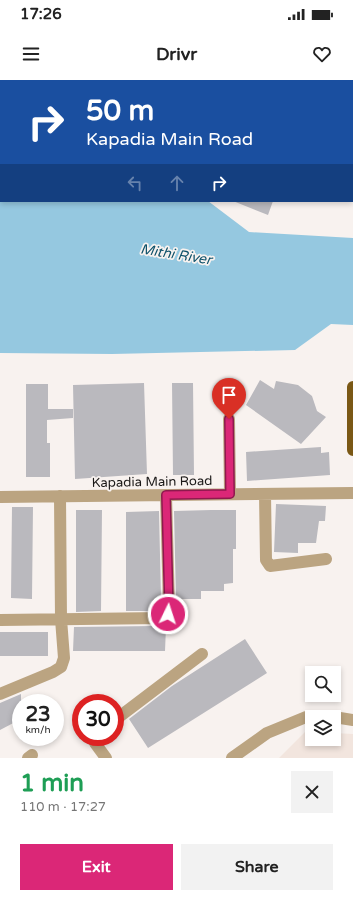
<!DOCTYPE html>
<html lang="en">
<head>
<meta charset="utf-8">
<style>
	body { margin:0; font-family:"Varela Round",sans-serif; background:#f2f2f2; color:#222; height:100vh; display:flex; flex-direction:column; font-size:15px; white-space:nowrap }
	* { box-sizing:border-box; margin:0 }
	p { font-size:13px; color:#767676 }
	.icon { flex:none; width:22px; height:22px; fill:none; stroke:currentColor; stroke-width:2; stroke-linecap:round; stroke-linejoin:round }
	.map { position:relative; height:678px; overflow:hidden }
	.panel { display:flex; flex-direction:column; background:#fff; flex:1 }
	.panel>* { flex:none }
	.banner { position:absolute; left:0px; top:0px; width:353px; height:122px; box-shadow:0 2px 6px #0003; background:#1a4fa0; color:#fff; overflow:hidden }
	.controls { position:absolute; left:305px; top:586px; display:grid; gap:8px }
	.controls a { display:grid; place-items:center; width:36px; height:36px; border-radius:0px; background:#fff; box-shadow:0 2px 6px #0003; font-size:20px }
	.speed { position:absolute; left:12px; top:614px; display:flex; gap:8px; font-size:20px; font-weight:700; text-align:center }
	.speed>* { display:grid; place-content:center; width:52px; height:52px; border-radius:50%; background:#fff; box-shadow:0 2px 6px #0003; line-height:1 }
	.speed small { font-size:10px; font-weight:400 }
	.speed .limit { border:6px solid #d22; background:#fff; color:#111 }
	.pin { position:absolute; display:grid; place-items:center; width:34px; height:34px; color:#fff; margin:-41px -17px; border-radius:50% 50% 50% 0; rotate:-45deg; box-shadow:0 0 4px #0007 }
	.pin .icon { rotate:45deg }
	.me { position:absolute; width:44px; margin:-22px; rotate:4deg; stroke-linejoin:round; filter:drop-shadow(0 0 3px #0008) }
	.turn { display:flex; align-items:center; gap:14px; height:84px; padding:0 20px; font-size:18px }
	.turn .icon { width:52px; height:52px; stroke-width:2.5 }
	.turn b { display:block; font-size:28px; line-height:34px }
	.lanes { display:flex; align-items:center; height:38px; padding:0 20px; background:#0003; justify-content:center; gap:20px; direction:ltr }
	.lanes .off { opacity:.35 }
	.round { display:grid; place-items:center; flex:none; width:42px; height:42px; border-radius:0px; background:#f2f2f2 }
	.head { display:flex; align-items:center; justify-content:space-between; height:68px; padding:0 20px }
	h1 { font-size:24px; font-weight:700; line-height:30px; color:#1e9e55 }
	.button { display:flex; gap:8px; margin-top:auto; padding:8px 20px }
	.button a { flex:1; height:46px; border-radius:0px; background:#db2777; color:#fff; font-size:16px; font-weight:700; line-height:46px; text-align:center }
	.button a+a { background:#f2f2f2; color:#222 }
	.status { display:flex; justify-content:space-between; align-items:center; height:28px; padding:0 20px; background:#fff; direction:ltr }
	.status svg { height:11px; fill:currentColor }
	header { display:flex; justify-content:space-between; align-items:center; height:52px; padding:0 20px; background:#fff; font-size:18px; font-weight:700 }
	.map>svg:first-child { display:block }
	.built { fill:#f2e5de }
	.water { fill:#95c8e0 }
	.building { fill:#bab9be }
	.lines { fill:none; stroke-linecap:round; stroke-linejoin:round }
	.minor { stroke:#bba481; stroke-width:12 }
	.secondary { stroke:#9f7d46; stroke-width:12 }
	.primary { stroke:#8a610c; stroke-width:12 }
	.trunk { stroke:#7a5815; stroke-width:12 }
	.route-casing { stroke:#8e194d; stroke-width:10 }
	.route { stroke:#db2777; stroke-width:7 }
	.labels { text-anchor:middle; stroke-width:3.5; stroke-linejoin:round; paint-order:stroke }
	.street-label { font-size:13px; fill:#1a1817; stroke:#f8f2ef }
	.water-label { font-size:14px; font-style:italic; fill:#0e516a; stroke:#f8f2ef }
</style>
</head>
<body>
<div class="status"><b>17:26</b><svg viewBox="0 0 49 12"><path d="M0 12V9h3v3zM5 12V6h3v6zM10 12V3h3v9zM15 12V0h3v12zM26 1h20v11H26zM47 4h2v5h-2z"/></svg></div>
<header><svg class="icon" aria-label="menu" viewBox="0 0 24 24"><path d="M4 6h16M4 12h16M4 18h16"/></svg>Drivr<svg class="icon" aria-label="heart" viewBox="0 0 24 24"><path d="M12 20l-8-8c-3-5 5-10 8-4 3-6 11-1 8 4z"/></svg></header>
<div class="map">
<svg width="353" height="678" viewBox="0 0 353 678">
	<rect width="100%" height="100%" fill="#f8f2ef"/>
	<path class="built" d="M306,651H312V659H334V653L353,654V678H279Z"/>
	<path class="water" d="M0,51L1,121H208L249,152L353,158V245L331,244L295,270L112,274L0,273Z"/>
	<path class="building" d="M233,121H273L268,135Z
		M260,300L274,309L276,301L298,305L312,316L317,331L326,337L301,364L246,325Z
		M144,303L147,394L75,399L73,305Z
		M172,303H193L194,395H173Z
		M26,304H48V329H73V338L47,340V363H50V397H26Z
		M321,367V373L329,372L330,395L247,401L246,372Z
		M276,424L326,426L325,441H319L316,463H298V473L274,472Z
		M12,427H33L32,519L11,518Z
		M76,430H102L101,531L76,532Z
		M211,430H236V469H233V503L224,504V511H201V519H176L174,431Z
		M159,431L161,519H154L155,531H126V432Z
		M155,546L166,547L165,571H73L74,547Z
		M0,552H48V576H0Z
		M245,559L267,593L148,668L129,639L172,606Z
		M21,614V639L0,650V623Z"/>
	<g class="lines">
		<path class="minor" d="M229,339L230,414
			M265,414L266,480L270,486L326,479
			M0,417L353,413
			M0,540L162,538L168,534L169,528L166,415
			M0,614L53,592L61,587L64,578L61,539L60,416
			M115,640L202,574
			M95,657V663L106,678
			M28,678L32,675
			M232,678L267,653L306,637L328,636L353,640"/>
		<path class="secondary" d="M259,0L263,1
			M352,21H353"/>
		<path class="primary" d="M320,0L321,1
			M352,30L353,32"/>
		<path class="trunk" d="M250,0L252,1
			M352,78L353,79
			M353,307V370"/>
	</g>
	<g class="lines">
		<defs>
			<path id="route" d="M168,534L169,528L166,415L230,414L229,339"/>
		</defs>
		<use href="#route" class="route-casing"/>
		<use href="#route" class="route"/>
	</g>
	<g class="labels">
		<g class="street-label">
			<text transform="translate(152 401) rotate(-1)" y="5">Kapadia Main Road</text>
		</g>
		<g class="water-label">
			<text transform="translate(176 174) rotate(9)" y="5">Mithi River</text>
		</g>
	</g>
</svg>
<div class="controls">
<a><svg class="icon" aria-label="search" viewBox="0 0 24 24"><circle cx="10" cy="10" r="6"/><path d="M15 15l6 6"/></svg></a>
<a><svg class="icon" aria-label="layers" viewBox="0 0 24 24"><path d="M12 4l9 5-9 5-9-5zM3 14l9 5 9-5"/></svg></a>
</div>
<div class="speed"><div>23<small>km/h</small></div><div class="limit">30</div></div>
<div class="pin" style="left:229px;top:339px;background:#d93025"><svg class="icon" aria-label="arrive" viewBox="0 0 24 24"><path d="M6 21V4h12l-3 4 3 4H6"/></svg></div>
<svg class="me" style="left:168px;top:534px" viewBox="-20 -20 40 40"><circle r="17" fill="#db2777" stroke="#fff" stroke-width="3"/><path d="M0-11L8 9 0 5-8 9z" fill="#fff"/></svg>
<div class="banner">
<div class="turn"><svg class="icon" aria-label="right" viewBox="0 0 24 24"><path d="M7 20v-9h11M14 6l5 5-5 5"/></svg><div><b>50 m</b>Kapadia Main Road</div></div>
<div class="lanes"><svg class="icon off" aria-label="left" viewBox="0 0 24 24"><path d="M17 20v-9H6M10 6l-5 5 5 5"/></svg><svg class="icon off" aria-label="ahead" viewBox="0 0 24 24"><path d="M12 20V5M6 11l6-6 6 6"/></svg><svg class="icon" aria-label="right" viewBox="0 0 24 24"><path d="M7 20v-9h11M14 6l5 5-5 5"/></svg></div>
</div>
</div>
<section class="panel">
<div class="head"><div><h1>1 min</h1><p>110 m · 17:27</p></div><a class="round"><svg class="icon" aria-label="close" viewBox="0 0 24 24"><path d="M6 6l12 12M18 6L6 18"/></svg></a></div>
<div class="button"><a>Exit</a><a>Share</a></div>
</section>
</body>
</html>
